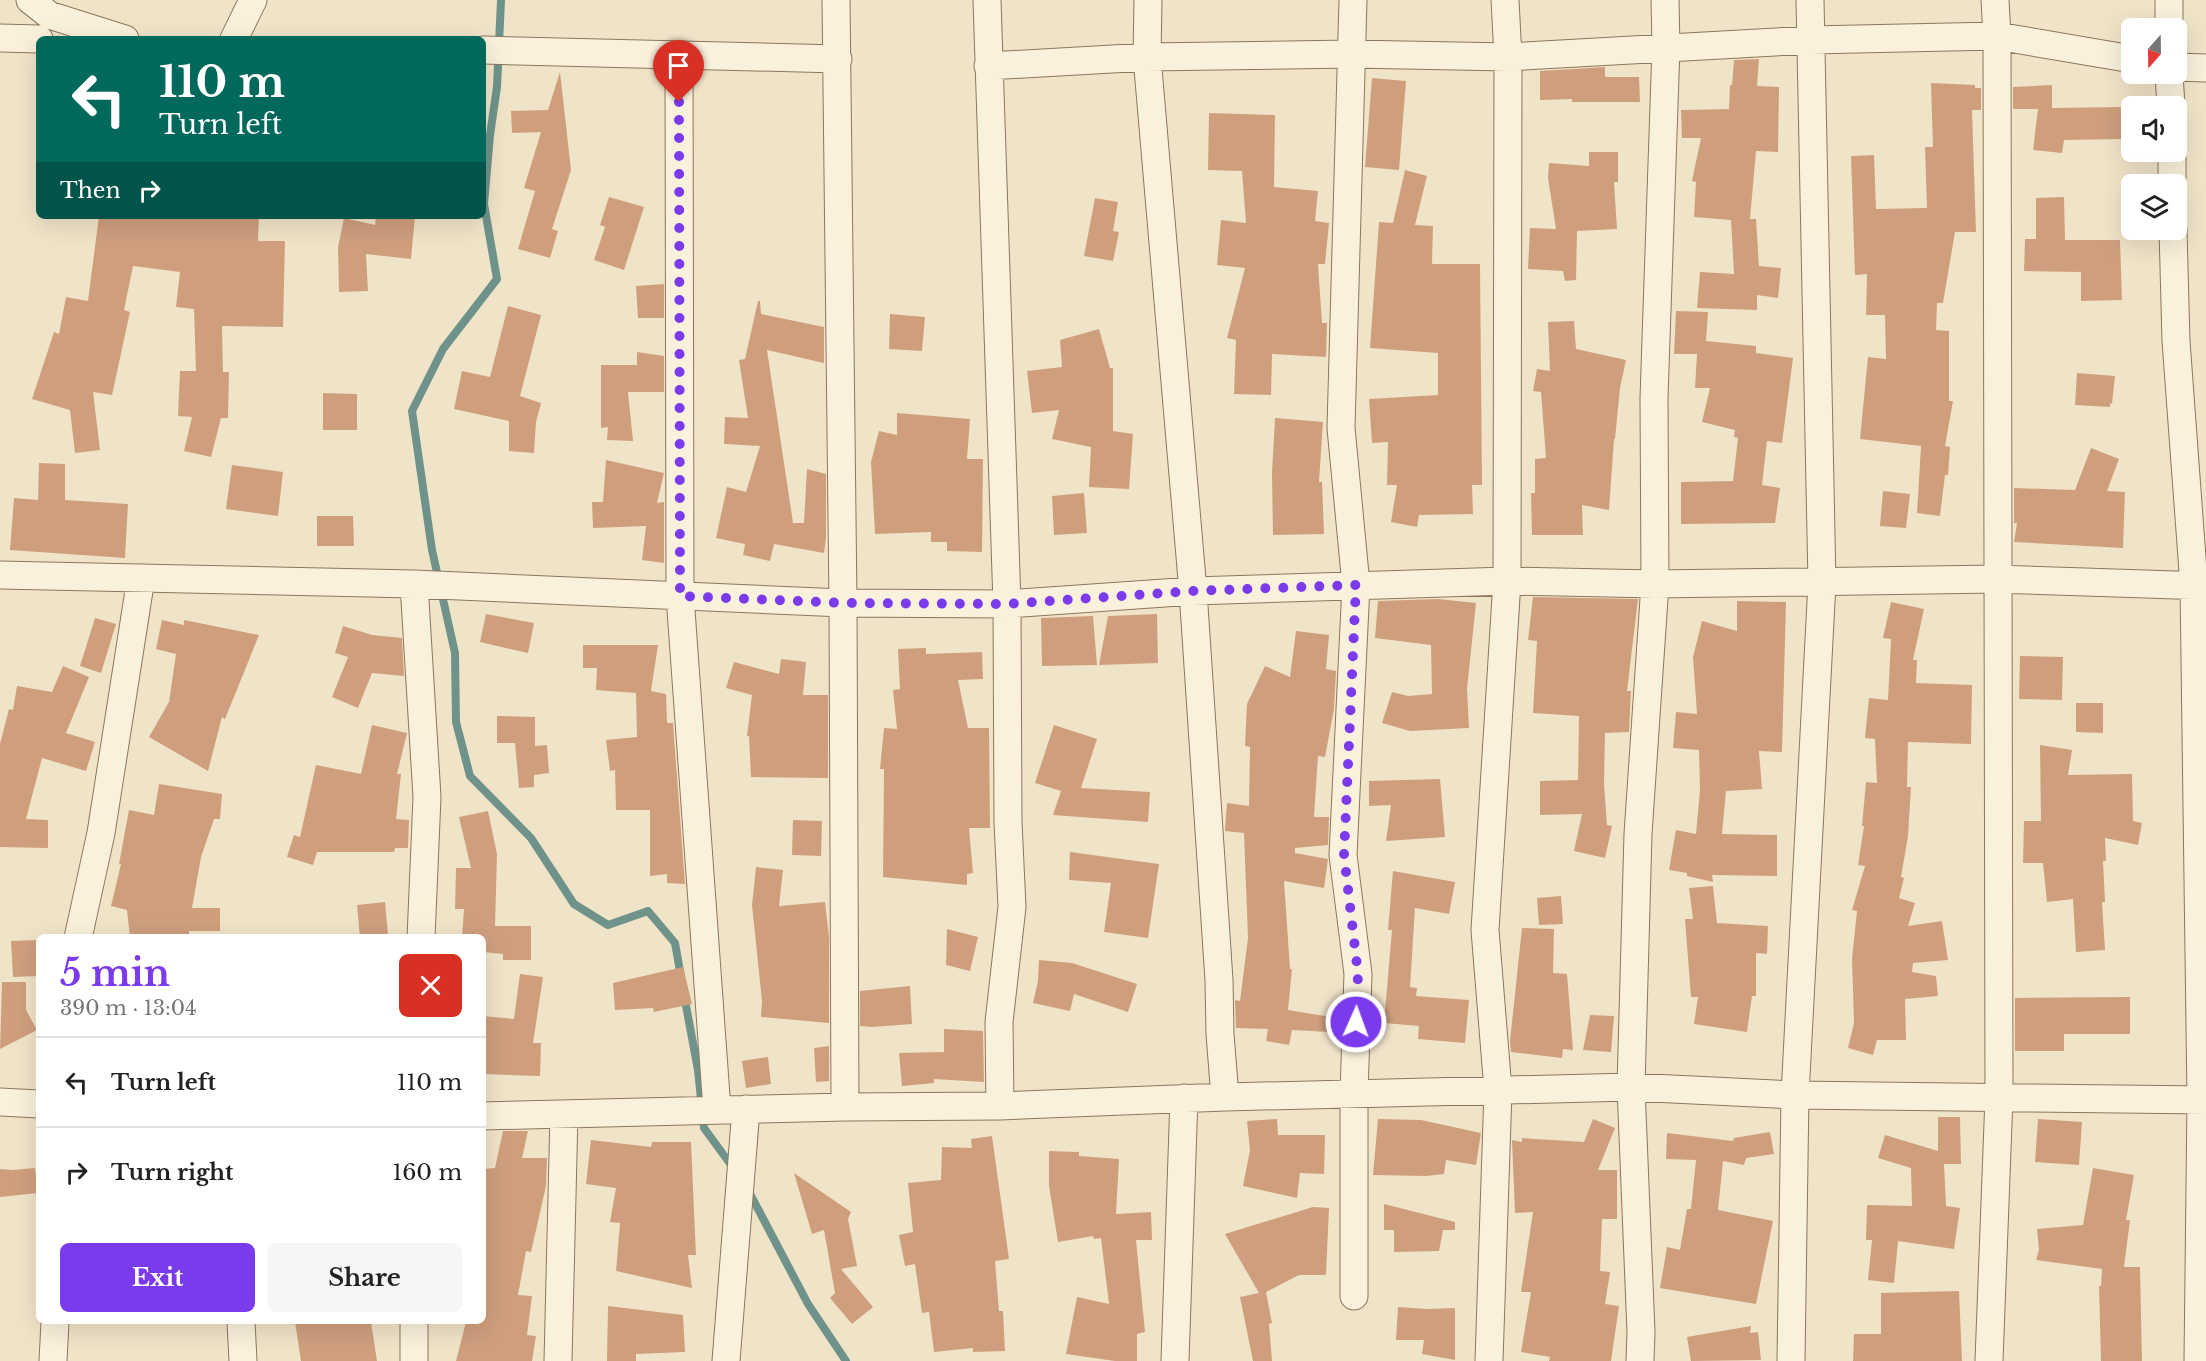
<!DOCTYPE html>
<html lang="en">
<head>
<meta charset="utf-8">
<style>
	body { margin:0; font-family:"Libre Baskerville",serif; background:#f6f6f6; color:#222; height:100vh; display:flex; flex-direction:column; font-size:22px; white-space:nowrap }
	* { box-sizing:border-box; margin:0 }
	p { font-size:20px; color:#767676 }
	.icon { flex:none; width:33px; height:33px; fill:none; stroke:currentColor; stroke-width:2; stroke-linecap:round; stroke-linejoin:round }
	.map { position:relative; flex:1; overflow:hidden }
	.panel { position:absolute; left:36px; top:934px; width:450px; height:390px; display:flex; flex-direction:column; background:#fff; border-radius:9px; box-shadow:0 6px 24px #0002 }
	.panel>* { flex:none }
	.top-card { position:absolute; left:36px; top:36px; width:450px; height:183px; border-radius:9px; box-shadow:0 6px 24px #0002; background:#00695c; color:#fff; overflow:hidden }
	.needle { width:39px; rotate:200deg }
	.tools { position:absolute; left:2121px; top:18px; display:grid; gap:12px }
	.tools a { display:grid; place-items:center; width:66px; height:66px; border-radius:9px; background:#fff; box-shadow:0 6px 24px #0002; font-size:30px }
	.pin { position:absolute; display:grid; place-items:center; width:51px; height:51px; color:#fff; margin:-62px -26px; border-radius:50% 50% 50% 0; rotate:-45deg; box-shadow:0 0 6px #0007 }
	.pin .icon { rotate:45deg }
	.me { position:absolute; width:66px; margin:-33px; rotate:2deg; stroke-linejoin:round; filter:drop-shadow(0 0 4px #0008) }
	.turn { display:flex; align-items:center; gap:21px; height:126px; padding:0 24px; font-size:27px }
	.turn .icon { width:78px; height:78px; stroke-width:2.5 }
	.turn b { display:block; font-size:42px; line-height:51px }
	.then { display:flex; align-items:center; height:57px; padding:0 24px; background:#0003; gap:12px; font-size:22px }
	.round { display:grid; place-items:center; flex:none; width:63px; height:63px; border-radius:9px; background:#f6f6f6 }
	.overview { display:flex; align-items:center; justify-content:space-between; height:102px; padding:0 24px }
	h1 { font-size:36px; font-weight:800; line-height:45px; color:#7c3aed }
	.action { display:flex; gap:12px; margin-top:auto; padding:12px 24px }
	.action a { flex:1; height:69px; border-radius:9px; background:#7c3aed; color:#fff; font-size:24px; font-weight:800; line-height:69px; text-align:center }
	.action a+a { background:#f6f6f6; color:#222 }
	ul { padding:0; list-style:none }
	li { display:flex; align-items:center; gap:18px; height:90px; padding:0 24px; border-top:2px solid #e0e0e0 }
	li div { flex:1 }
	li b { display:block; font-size:22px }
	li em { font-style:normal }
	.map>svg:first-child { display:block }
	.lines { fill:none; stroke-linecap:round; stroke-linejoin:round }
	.stream { stroke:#6f938a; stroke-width:8 }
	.building { fill:#cf9f7d }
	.street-casing { stroke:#8d765c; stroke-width:29 }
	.street { stroke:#faf1dc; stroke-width:27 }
	.route { stroke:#7c3aed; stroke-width:10; stroke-dasharray:0 18 }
</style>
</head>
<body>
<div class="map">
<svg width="2206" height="1361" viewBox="0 0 2206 1361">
	<rect width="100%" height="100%" fill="#f0e4c8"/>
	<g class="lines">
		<path class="stream" d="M501,0L497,87L490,135L484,204L497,279L443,349L412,411L432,550L455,653L456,722L470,776L531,838L574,904L608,925L648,911L675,943L681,977
			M684,995L698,1070L704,1128L734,1169
			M748,1190L808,1304L846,1361"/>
	</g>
	<path class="building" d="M1759,59L1757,86L1779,87L1778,152L1756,151L1750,219H1756L1759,266L1781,268L1778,298L1757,295V310L1697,308L1700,272L1734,274L1731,220L1694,217L1696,182L1692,181L1701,138H1682L1681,110L1729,109L1730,85H1732L1734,60Z
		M1605,67V77H1639L1640,102H1572V99L1540,100V71Z
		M560,72L571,170L552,229L558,231L550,258L518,249L535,191L524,188L541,132L512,133L511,111L548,110Z
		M1372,78L1406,81L1399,170L1365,167Z
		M1931,83L1975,85V88H1981V110H1972L1976,232H1955L1943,303H1937L1936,330L1949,331V401H1953L1945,446L1950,447L1948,475H1945L1940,516L1917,513L1921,446L1860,439L1868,357L1886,359L1885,315H1866L1867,274L1855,275L1851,156L1874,155L1876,209L1927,208L1925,147H1933Z
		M2052,85V108L2121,107L2122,139L2064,140L2062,153L2033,150L2038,109H2013V87Z
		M1209,113L1275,115L1274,187L1318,191L1315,221L1329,223L1325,264H1318L1322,323H1327L1326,357L1272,354L1271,395L1234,394L1236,340L1227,338L1245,268L1217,265L1221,220L1246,223L1242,171L1208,170Z
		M1589,152H1618V182H1614L1617,229L1577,231L1576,280L1565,281L1563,271L1528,269L1530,228L1556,229L1548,178L1549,163L1589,166Z
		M1405,170L1427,176L1415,225L1433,226L1432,264H1480L1482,485H1472L1473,514L1419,515L1417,527L1391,522L1397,485H1387L1388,442L1372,443L1369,399L1438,395V353L1370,348L1379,222L1393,223Z
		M609,197L644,207L624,270L594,260L605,227L600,225Z
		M2064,197L2065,240H2120L2122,300L2081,301V272L2024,271L2025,239H2036V198Z
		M1095,198L1118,202L1113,231L1119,232L1113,261L1084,256Z
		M99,216H259L258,241H285L283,327L222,326L223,372H229L228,418H221L211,457L184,451L192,417L178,416L180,371H196L194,309L176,307L180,272L133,266L124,310L130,312L112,395L93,392L100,450L75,453L70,410L32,399L54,332L59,334L66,297L88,301Z
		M376,216H415L411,259L366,254L368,291L339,292L338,247L344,218L375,225Z
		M664,284V318H638L636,286Z
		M758,301H760L761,314L824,327V363L767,350L793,523H804L807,469L826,474V538L824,553L774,544L770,561L743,555L745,544L716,538L727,487L746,492L760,446L724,444L725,417L748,418L739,360L745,359Z
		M508,306L541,315L520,396L541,403L536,422L534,453L509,451V421L454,409L462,371L490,377Z
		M1676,311L1708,312L1706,341L1756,346V353L1793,358L1782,443L1767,441L1762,485L1780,488L1775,523L1681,524V482L1733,481L1738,438L1734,437L1735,430L1702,422L1710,388H1695L1697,354H1674Z
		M890,314L925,317L922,351L889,349Z
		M1574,321L1576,349L1626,360L1620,388L1615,439H1614L1609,510L1582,505L1583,535H1532L1531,493H1535V459L1546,458L1541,392L1533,391L1537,369L1550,371L1548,322Z
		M1099,329L1110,368H1113V431L1133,434L1129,489L1089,487L1091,447L1052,439L1059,410L1032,413L1027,371L1062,367L1060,340Z
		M637,352L664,356V392H628L633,441L607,440L608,427L601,428V365H637Z
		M2077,373L2115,376L2112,404L2110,403V407L2075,405Z
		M323,393L357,394V430H323Z
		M897,413L970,419L967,459H983L982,552L947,551V542H931V532L875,534L871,462L879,431L897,435Z
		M1275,418L1323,422L1319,482H1322L1324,534L1273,535L1272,472Z
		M2091,448L2119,459L2107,491L2125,492L2123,548L2014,542L2017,523H2014V488L2075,490Z
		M606,460L664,473L657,503L664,502V563L642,560L646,526L593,528L592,502H603Z
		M39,463L65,464V500L128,504L125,558L10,550L14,498L38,500Z
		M232,465L283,472L278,516L226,509Z
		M1883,491L1910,494L1906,528L1880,526Z
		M1084,493L1087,533L1054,535L1052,496Z
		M317,516H353L354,546H317Z
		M1533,597L1638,599L1627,691H1631L1629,732L1605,733L1604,784L1607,825L1612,826L1605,858L1574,851L1582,814L1540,815V781L1578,780L1579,716L1533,713L1537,641L1528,640Z
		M1438,599L1476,603L1467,689L1469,728L1410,731L1382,723L1392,692L1408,696L1432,694L1431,645L1375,638L1378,601Z
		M1737,601L1786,602L1782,752L1759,751L1762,789L1726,791L1722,834L1777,835V876L1712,875L1713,882L1687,876V873L1669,870L1676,830L1696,834L1700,790L1699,750L1673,748L1676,712L1697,714L1693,657L1702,621L1737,631Z
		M1891,602L1924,609L1913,660H1917L1916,683L1972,685L1971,744L1908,742L1907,787H1911L1908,836L1901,877L1904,878L1899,898L1915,903L1908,926L1942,921L1948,960L1913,963L1912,972L1936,976L1938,996L1905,999L1906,1040H1877L1873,1055L1848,1048L1854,1023L1852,959L1857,911L1852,910L1865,866L1858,865L1864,826H1862L1866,782L1877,783L1875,739L1865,738L1869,698L1888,700L1891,639L1883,638Z
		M486,614L534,623L528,653L480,642Z
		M1157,614L1158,663L1099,665L1108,616Z
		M1093,616L1097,665L1042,666L1041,618Z
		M95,618L116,624L101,673L80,666Z
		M162,620L184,625V620L259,635L225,719L222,717L208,771L149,737L169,702L176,654L156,649Z
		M343,626L372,635L402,638L404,676L372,673L358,708L332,697L348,657L335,653Z
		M1296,631L1329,635L1326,669L1336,671L1334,709L1325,757L1318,756L1314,817H1329L1328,845L1295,848V853L1328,859L1324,888L1284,881L1290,969H1292L1288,1010L1331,1017L1329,1032L1292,1030L1289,1045L1266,1041L1268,1029L1236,1028L1235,1000L1240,1001L1248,938L1244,833L1225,831V829L1227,803L1249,806L1250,747L1245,746L1247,704L1265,666L1290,677Z
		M583,645H658L651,691L666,694L667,723H673L685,884L667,883V874L650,876V810H616L615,770L610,771L606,740L637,737L636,693L596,690L597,668H583Z
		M926,648V654L982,652L983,679L958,680L968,728H989L990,828H969L973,873L967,874V885L883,877L884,769H880L884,728L897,729L893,690L900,689L898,649Z
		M2020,656L2063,657L2062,700L2019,699Z
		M781,659L806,662L803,695H828V778L751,777L749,736H747L752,695L726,688L734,662L779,674Z
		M63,666L89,677L66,733L95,742L86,771L42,758L26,819L48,820V848L0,847V744L9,709L13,710L17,686L52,692Z
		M2076,703H2103V733L2076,732Z
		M497,716L535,717V746L547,745L549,773L534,775V787L519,788L515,743H497Z
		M372,725L407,733L397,774H401L396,819L409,820L408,848H395L394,852H317L313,865L287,857L294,835L300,837L316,765L361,774Z
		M1054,725L1097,739L1081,788L1150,792L1148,822L1053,815L1061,791L1035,783Z
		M2040,745L2072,750L2068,775L2132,774L2133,821L2142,823L2138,845L2105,838L2106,861H2103L2105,902H2102L2105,950L2076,952L2073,899L2047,902L2043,863H2023L2024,821H2041Z
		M1440,779L1445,837L1386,841L1391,805L1369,806V781Z
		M159,784L222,794L220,819H214L201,857L192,908H220V931H189V938H130L127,910L111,906L121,864H119L129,810L154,815Z
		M488,811L497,854L495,926H531V960H503V954L483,952V938H462L464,909H455L456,868H471L459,817Z
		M793,820L822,821L821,856L792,855Z
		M1070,852L1159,864L1148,938L1104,932L1111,883L1069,880Z
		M756,867L783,870L779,906L825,902L829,937V1023L761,1017L762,1001L752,905Z
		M1393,871L1455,882L1449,914L1415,908L1410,987L1417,988L1416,996L1469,1000L1465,1043L1418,1039L1419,1026L1384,1023L1392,930H1388Z
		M1713,886L1717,923L1768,926L1767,954L1756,953V996H1752L1747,1032L1694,1024L1698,997H1691L1685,919H1693L1689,888Z
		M1561,896L1563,924L1539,925L1537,898Z
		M385,902L388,935L360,938L357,905Z
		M1522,928L1554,929L1553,973L1567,974L1573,1050L1563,1049L1562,1058L1511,1052L1510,1041Z
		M947,929L978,937L970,971L946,965Z
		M39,940V976L13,977L11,941Z
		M1039,960L1072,963L1137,984L1128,1012L1074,994L1070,1011L1033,1003L1038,981Z
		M683,967L692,1004L654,1012L653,1008L615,1010L613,983Z
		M520,974L543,977L533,1043H541L540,1076L483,1074V1016L514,1019Z
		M2,982H26V1010L37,1030L0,1049Z
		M910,986L912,1024L872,1027L860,1026V991Z
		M2130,997V1034H2064V1051H2015V998Z
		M1590,1015L1614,1016L1611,1052L1583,1050Z
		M944,1029L983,1031L984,1082L934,1079V1083L902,1086L899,1053L944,1052Z
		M829,1046V1081L816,1082L814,1048Z
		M768,1057L771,1084L746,1088L742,1061Z
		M1938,1117H1960L1961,1164H1944L1946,1206L1960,1208L1954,1249L1898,1241L1894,1283L1868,1280L1872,1240H1866L1867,1205L1912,1206L1911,1168L1878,1158L1885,1135L1938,1151Z
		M1277,1119L1278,1135H1325L1324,1174L1300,1173L1297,1198L1243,1186L1250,1150L1247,1121Z
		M1378,1119L1421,1120L1481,1133L1476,1165L1446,1160L1444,1174L1426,1176L1373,1175Z
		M1593,1119L1615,1128L1598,1170H1617V1219H1602L1600,1271L1610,1272L1605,1304L1619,1306L1611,1361H1549L1550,1357L1521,1352L1531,1292H1521L1533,1212L1515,1213L1512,1140L1522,1142V1138L1584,1142Z
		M2038,1119L2082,1122L2079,1165L2035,1162Z
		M503,1131H528L522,1158H547L546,1186L531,1252L526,1251L518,1295L532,1296L527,1335L536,1336L532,1361H456L466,1322H483V1169L495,1168Z
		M1770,1132L1774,1154L1746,1158L1744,1165L1723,1161L1718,1210L1773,1221L1756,1304L1660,1288L1667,1247L1680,1250L1687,1209H1691L1696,1160L1666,1159L1667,1133L1733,1141L1734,1138Z
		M992,1136L1009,1259L995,1261L999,1311H1003L1005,1351L973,1352V1348L934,1352L929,1312L922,1313L915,1264L905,1266L899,1235L913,1232L908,1183L941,1180L942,1147L972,1148L971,1139Z
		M591,1140L651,1147L652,1142H691L696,1255H688L692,1288L616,1271L620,1223L610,1222L616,1188L586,1184Z
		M1049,1151L1079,1152V1156L1119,1159L1116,1214L1151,1212L1152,1240H1136L1145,1332L1137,1334V1361H1115L1066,1354L1077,1297L1109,1304L1101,1238L1094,1239L1093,1236L1058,1242L1049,1186Z
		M35,1168L38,1193L0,1197V1169L13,1170Z
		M2093,1168L2134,1175L2126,1220H2130L2124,1267H2140L2142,1361H2101L2099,1286H2101L2102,1269L2036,1260L2039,1250L2037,1229L2083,1225Z
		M794,1173L851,1212L848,1219L857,1266L841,1269L873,1307L852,1324L830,1298L835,1293L824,1230L812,1234Z
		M1384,1204L1455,1222V1230H1443L1439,1251L1394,1252V1230H1384Z
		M1313,1207L1329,1208L1326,1275H1299L1266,1292L1272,1323L1269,1324L1272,1361H1253L1240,1297L1259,1293L1225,1234Z
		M1959,1291L1962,1361H1853L1854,1334H1881V1293Z
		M608,1306L683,1315L685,1352L636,1354V1361H607Z
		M1398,1307L1427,1309L1455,1308V1360L1422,1354L1424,1340H1396Z
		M295,1322H371L377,1361H301Z
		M1751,1326L1750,1333L1758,1332L1761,1360L1691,1361L1687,1337Z"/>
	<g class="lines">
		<defs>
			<path id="street" d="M30,0L49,15L125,39
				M836,0L843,603L845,1107
				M987,0L1007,604L1008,822L1012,907L999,1022L1000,1106
				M1148,0L1147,57L1193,591L1219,980L1220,1034L1225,1097
				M1353,0L1341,428L1356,585L1343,855L1358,974L1354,1093V1296
				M2169,28V0
				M0,38L39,39
				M234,39L253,0
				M483,50L838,59
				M679,55L680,596L717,1110
				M988,66L1147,57L1352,54L1508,57L1810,40L1997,36L2132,59
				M2176,67L2206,68
				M2169,74L2171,106
				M2172,152V184
				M2173,230L2176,341L2194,585L2201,1100L2198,1361
				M0,575L414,584L843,603L1007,604L1193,591L1507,581L1655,584L1997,579L2206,586
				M414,584L427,797L421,938
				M78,938L101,833L141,578
				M0,1102L39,1104
				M483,1116L845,1107L1000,1106L1225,1097L1631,1087L1795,1095L2206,1100
				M241,1322L243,1361
				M53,1361L55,1322
				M414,1361V1322
				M558,1361L564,1114
				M726,1361L746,1109
				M1175,1361L1184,1098
				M1489,1361L1498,1090L1485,930L1507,581L1508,57L1505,0
				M1640,1361L1641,1332L1631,1087L1638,834L1655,584L1654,398L1666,47L1665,0
				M1791,1361L1795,1095L1822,583L1810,0
				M1989,1361L1999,1097L1997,36L1995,0"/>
		</defs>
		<use href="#street" class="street-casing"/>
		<use href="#street" class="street"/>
	</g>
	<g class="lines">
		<path class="route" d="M679,102L680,596L843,603L1007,604L1193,591L1356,585L1344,855L1358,974L1356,1022"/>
	</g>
</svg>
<div class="tools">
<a><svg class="needle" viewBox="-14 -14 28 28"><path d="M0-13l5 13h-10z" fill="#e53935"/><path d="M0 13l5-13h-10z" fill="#767676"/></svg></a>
<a><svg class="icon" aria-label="sound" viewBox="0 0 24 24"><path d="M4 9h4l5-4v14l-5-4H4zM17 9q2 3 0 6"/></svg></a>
<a><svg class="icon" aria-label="layers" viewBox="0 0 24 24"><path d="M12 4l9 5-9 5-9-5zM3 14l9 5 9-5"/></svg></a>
</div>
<div class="pin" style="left:679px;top:102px;background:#d93025"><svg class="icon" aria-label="arrive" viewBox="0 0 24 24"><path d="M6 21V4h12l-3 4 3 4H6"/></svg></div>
<svg class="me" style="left:1356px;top:1022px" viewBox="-20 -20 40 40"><circle r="17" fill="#7c3aed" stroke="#fff" stroke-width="3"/><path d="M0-11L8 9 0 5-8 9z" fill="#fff"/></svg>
<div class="top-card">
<div class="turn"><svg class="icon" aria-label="left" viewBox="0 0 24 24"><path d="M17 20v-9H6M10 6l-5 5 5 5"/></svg><div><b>110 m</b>Turn left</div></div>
<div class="then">Then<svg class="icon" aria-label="right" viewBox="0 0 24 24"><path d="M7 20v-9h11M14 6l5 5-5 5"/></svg></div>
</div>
<section class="panel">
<div class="overview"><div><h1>5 min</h1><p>390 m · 13:04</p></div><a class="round" style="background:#d93025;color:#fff"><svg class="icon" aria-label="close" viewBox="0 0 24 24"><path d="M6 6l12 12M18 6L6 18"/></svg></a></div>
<ul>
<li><svg class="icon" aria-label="left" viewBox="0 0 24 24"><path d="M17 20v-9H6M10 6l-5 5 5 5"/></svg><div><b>Turn left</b></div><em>110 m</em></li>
<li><svg class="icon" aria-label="right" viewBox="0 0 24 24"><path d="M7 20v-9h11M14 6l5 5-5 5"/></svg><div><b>Turn right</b></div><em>160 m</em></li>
</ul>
<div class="action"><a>Exit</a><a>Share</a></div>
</section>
</div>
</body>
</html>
